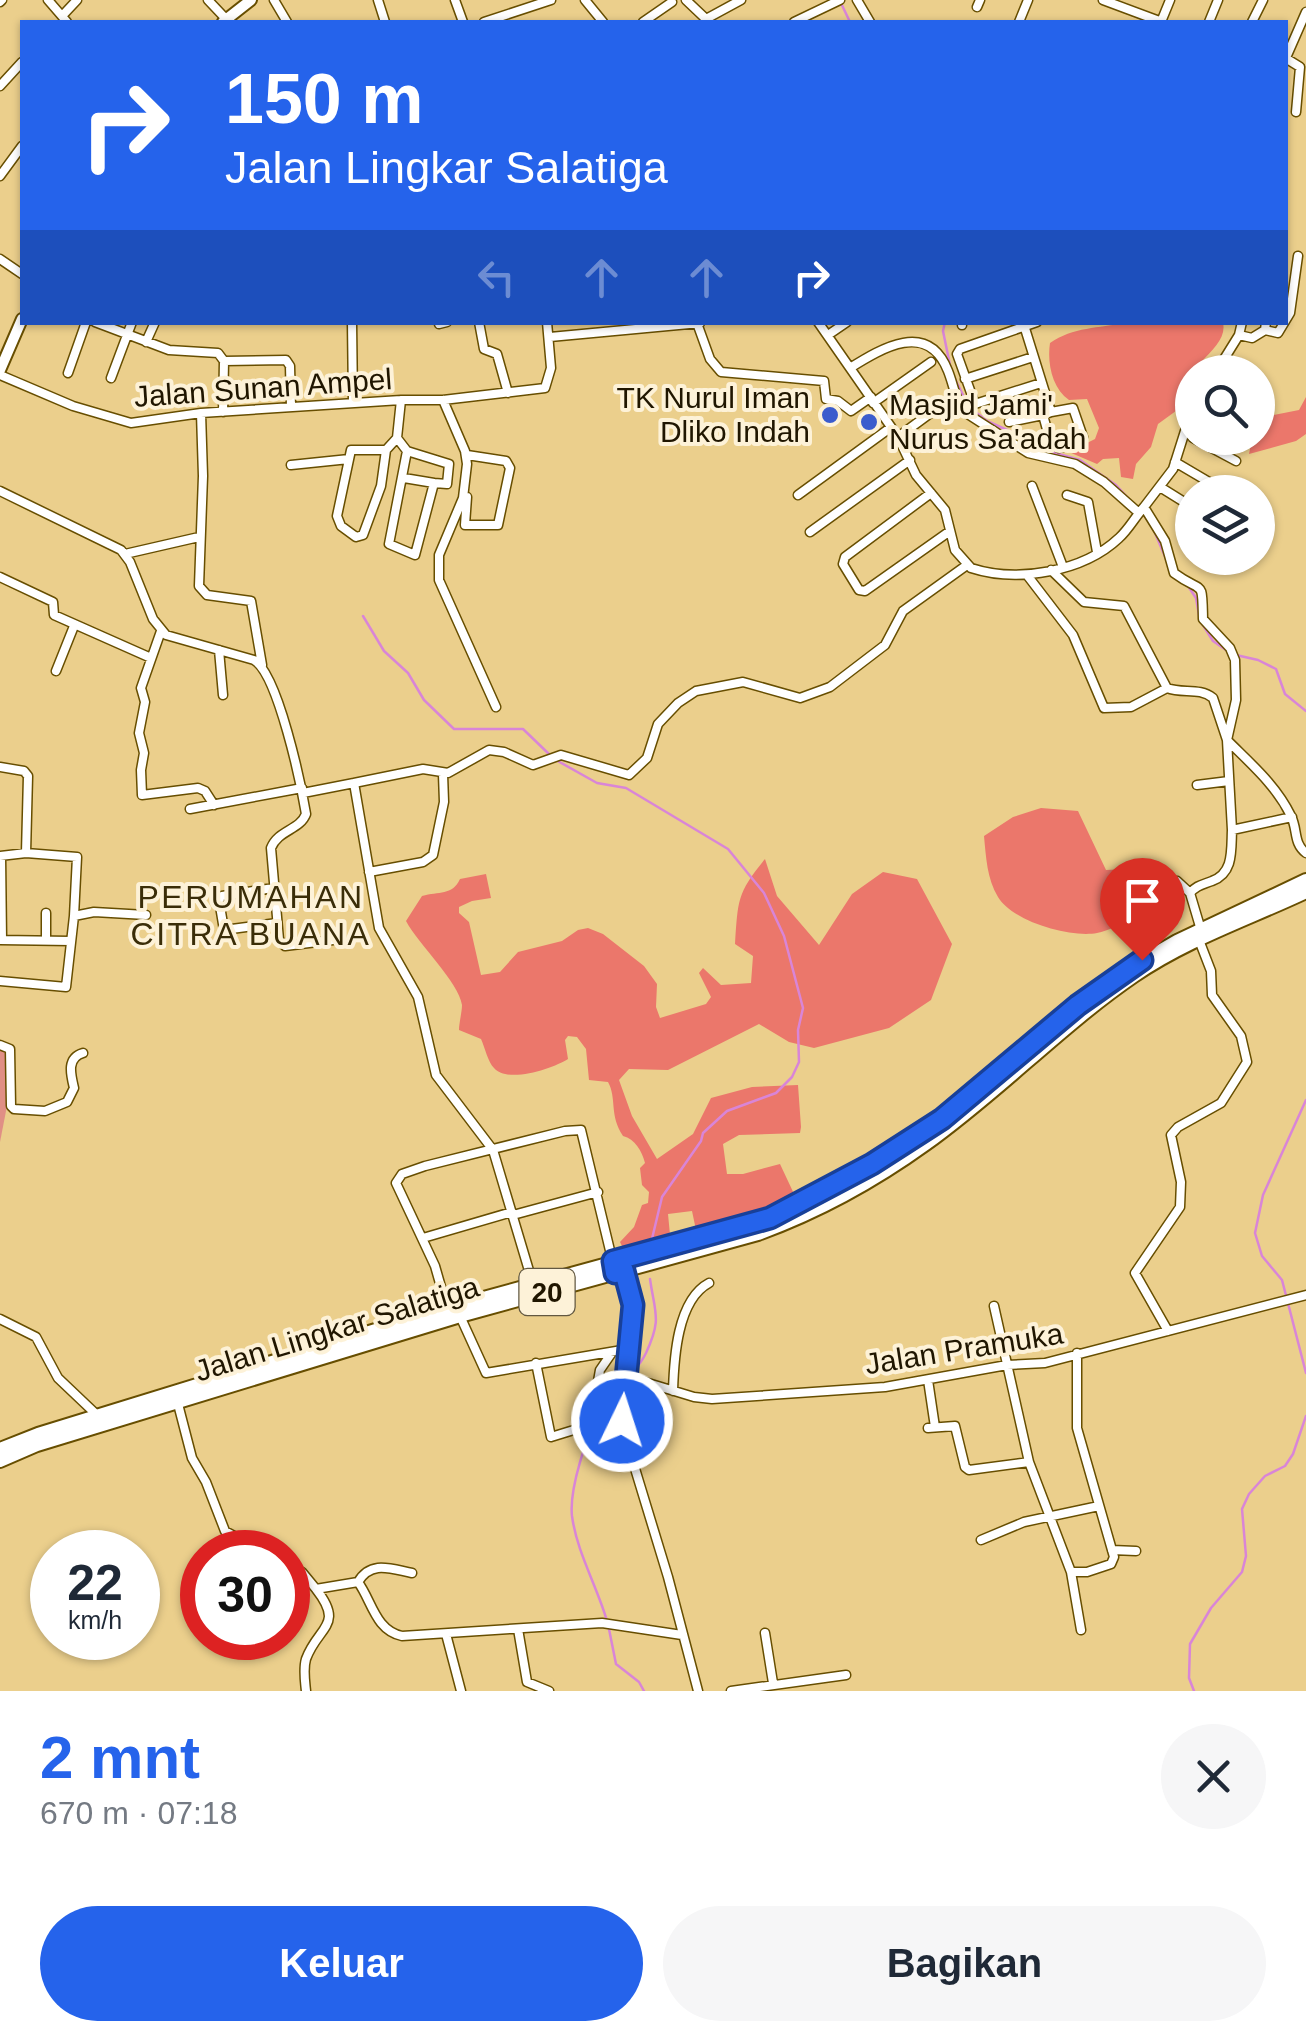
<!DOCTYPE html>
<html lang="id">
<head>
<meta charset="utf-8">
<style>
	body { margin:0; font-family:Arial,sans-serif; background:#f6f6f7; color:#1f2937; height:100vh; display:flex; flex-direction:column; font-size:38px; white-space:nowrap }
	* { box-sizing:border-box; margin:0 }
	p { font-size:32px; color:#747a83 }
	.icon { flex:none; width:55px; height:55px; fill:none; stroke:currentColor; stroke-width:2; stroke-linecap:round; stroke-linejoin:round }
	.map { position:relative; height:1691px; overflow:hidden }
	.side { display:flex; flex-direction:column; background:#fff; flex:1 }
	.side>* { flex:none }
	.top-card { position:absolute; left:20px; top:20px; width:1268px; height:305px; border-radius:0px; box-shadow:0 2px 8px #0004; background:#2563eb; color:#fff; overflow:hidden }
	.tools { position:absolute; left:1175px; top:355px; display:grid; gap:20px }
	.tools a { display:grid; place-items:center; width:100px; height:100px; border-radius:50%; background:#fff; box-shadow:0 2px 8px #0004; font-size:50px }
	.speed { position:absolute; left:30px; top:1530px; display:flex; gap:20px; font-size:50px; font-weight:700; text-align:center }
	.speed>* { display:grid; place-content:center; width:130px; height:130px; border-radius:50%; background:#fff; box-shadow:0 2px 8px #0004; line-height:1 }
	.speed small { font-size:25px; font-weight:400 }
	.speed .limit { border:15px solid #d22; background:#fff; color:#111 }
	.pin { position:absolute; display:grid; place-items:center; width:85px; height:85px; color:#fff; margin:-102px -42px; border-radius:50% 50% 50% 0; rotate:-45deg; box-shadow:0 0 10px #0007 }
	.pin .icon { rotate:45deg }
	.me { position:absolute; width:110px; margin:-55px; rotate:4deg; stroke-linejoin:round; filter:drop-shadow(0 0 8px #0008) }
	.turn { display:flex; align-items:center; gap:35px; height:210px; padding:0 40px; font-size:45px }
	.turn .icon { width:130px; height:130px; stroke-width:2.5 }
	.turn b { display:block; font-size:70px; line-height:85px }
	.lanes { display:flex; align-items:center; height:95px; padding:0 40px; background:#0003; justify-content:center; gap:50px; direction:ltr }
	.lanes .off { opacity:.35 }
	.round { display:grid; place-items:center; flex:none; width:105px; height:105px; border-radius:52px; background:#f6f6f7 }
	.headline { display:flex; align-items:center; justify-content:space-between; height:170px; padding:0 40px }
	h1 { font-size:60px; font-weight:800; line-height:75px; color:#2563eb }
	.button { display:flex; gap:20px; margin-top:auto; padding:20px 40px }
	.button a { flex:1; height:115px; border-radius:60px; background:#2563eb; color:#fff; font-size:40px; font-weight:800; line-height:115px; text-align:center }
	.button a+a { background:#f6f6f7; color:#1f2937 }
	.map>svg:first-child { display:block }
	.green { fill:#e08f85 }
	.forest { fill:#eb776b }
	.lines { fill:none; stroke-linecap:round; stroke-linejoin:round }
	.stream { stroke:#d985d7; stroke-width:2.5 }
	.minor-casing { stroke:#674e00; stroke-width:11 }
	.major-casing { stroke:#674e00; stroke-width:14 }
	.highway-casing { stroke:#674e00; stroke-width:16 }
	.minor { stroke:#fff; stroke-width:8 }
	.major { stroke:#fff; stroke-width:10 }
	.highway { stroke:#fff; stroke-width:12 }
	.route-casing { stroke:#184099; stroke-width:25 }
	.route { stroke:#2563eb; stroke-width:18 }
	.poi-dot { fill:#3b5ccd; stroke:#fdf2d8; stroke-width:4 }
	.labels { text-anchor:middle; stroke-width:8; stroke-linejoin:round; paint-order:stroke }
	.shield { fill:#fdf2d8; stroke:#625841; stroke-width:2.5 }
	.shield-label { font-size:28px; font-weight:bold; fill:#201600 }
	.street-label { font-size:30px; fill:#201600; stroke:#fdf2d8 }
	.poi-label { font-size:30px; fill:#201600; stroke:#fdf2d8; text-anchor:end }
	.neighbourhood-label { font-size:32px; letter-spacing:2.5px; fill:#3a2d08; stroke:#fdf2d8 }
</style>
</head>
<body>
<div class="map">
<svg width="1306" height="1691" viewBox="0 0 1306 1691">
	<rect width="100%" height="100%" fill="#ebcf8c"/>
	<path class="green" d="M0,1043L10,1045L7,1106L0,1142Z"/>
	<path class="forest" d="M1125,323H1223C1230,352 1168,374 1180,408L1158,424L1151,447L1136,464L1133,479L1121,477L1119,458L1103,459L1097,464L1069,452L1095,439L1099,428L1087,399L1069,400C1052,388 1047,363 1050,343C1073,327 1099,328 1125,323Z
		M1306,397V434L1296,441L1249,454L1252,438H1258V418L1299,410Z
		M1041,808L1078,811L1106,870L1165,867L1169,888L1138,907L1134,919C1123,923 1108,931 1097,933C1071,938 1013,922 998,897C987,879 986,857 984,836L1013,817Z
		M765,859L777,896L819,945L852,894L883,872L917,879L952,944L931,1000L889,1028L814,1048L789,1042L759,1024L668,1070L629,1069L619,1080L632,1116L657,1159L693,1134L711,1098L752,1087L798,1085L801,1127L800,1133L739,1135L723,1144L727,1174H743L780,1164L795,1196L761,1214L696,1230L692,1211L668,1214L670,1235L623,1248L620,1242L634,1227L642,1205L648,1203L649,1192L642,1185L640,1168L645,1163C642,1151 635,1139 623,1136C609,1115 617,1098 608,1082L589,1080L586,1049L577,1037L568,1036L565,1040L568,1059C554,1068 508,1084 494,1068C488,1062 485,1048 481,1039L459,1030C459,1023 462,1012 462,1005C459,982 418,944 406,921L422,896C439,891 452,896 460,879L486,874L491,898L472,901L459,907V913L469,922L481,975L500,972L518,952L562,941L578,930L588,928L603,934L644,966L657,984L656,1007L660,1018L706,1004L711,997L699,973L703,968L721,985L751,983L753,956L735,944C738,900 737,893 765,859Z"/>
	<g class="lines">
		<path class="stream" d="M840,1L850,22
			M945,322L943,331L951,370
			M954,377L969,407L987,421L1016,434L1027,445L1080,460L1116,485L1149,521
			M1153,528L1171,571
			M1188,586L1196,598L1199,615
			M363,616L384,651L408,673L424,700L454,729H523L550,755
			M1201,622L1213,641L1229,652
			M1236,655L1258,660L1276,669L1285,694L1306,711
			M556,760L597,783L626,788L728,849L764,893L784,936L803,1008L798,1030L799,1062L792,1077L776,1093L727,1111L703,1133L701,1141L662,1197L651,1243
			M1306,1100L1263,1195L1255,1233L1262,1256L1282,1280L1306,1373
			M628,1370C639,1366 641,1363 646,1353C662,1319 655,1314 650,1279
			M607,1621C597,1586 577,1553 572,1516C568,1480 597,1415 609,1380L621,1372
			M609,1629L616,1664L639,1682L644,1691
			M1194,1691L1189,1678L1190,1644L1211,1608L1242,1572L1246,1556L1242,1509L1249,1494L1265,1476L1285,1466L1293,1454L1306,1416"/>
		<defs>
			<path id="minor" d="M48,0L67,22
				M208,0L226,19
				M274,0L287,22
				M378,0L385,22
				M455,0L463,22
				M585,0L603,22
				M686,0L706,19
				M857,0L870,22
				M1103,0L1162,22
				M0,2L2,0
				M977,7L980,0
				M62,16L77,0
				M484,22L551,0
				M643,22L672,2
				M709,22L706,19L741,0
				M794,22L840,0
				M1019,22L1028,0
				M1161,22L1170,0
				M1209,22L1218,0
				M1252,22L1263,0
				M1287,59L1300,67L1296,112
				M1285,60L1306,12
				M0,86L22,62
				M0,176L22,146
				M0,259L22,274
				M95,322L169,350L218,353L224,361L286,360L290,366L291,407
				M352,322L353,402
				M479,322L484,349L497,354L508,393
				M818,322L898,437L916,475L945,510L955,550L971,568C1017,583 1083,572 1119,538C1129,529 1135,517 1144,507
				M1023,322L1051,412L1073,408L1083,437L1075,444L1059,448L1051,444L1043,415L1051,412
				M1037,322L960,349L957,354L975,404L1041,383
				M697,323L710,359L721,372L824,381L826,399L838,401L851,411L871,397
				M439,324L447,322
				M962,325V322
				M1265,330L1278,333L1290,313L1298,256
				M828,335L847,322
				M1239,335L1252,338L1265,330L1266,322
				M550,337L700,323
				M146,342L155,322
				M850,368C882,348 928,320 948,371C954,386 955,400 966,413L1028,453L1075,464L1104,482L1139,513
				M1216,372L1239,335L1242,322
				M68,373L86,322
				M0,375L73,406L131,423L201,413L401,400H443L545,388L551,368L547,322
				M111,378L132,322
				M965,379L1033,357
				M443,400L465,451L467,464L463,498L439,555V580L496,707
				M873,403L931,362
				M1192,409L1173,469L1144,507L1165,541L1174,573C1204,595 1202,577 1203,619L1230,648L1235,660L1236,700L1227,740C1251,764 1276,785 1291,816C1298,830 1293,843 1306,853
				M223,412L224,361
				M201,413L203,476L199,586L207,595L251,601L262,665
				M1009,422L1043,415
				M898,437L936,409
				M397,438L407,451L449,464L447,484L434,483L415,555L389,544L407,451
				M1193,438L1236,461
				M386,450H351L337,516L341,526L356,537L363,535L381,486L386,450L397,438L401,400
				M467,455L506,461L510,468L498,525H465L467,497
				M1175,462L1214,485
				M291,465L349,459
				M404,478L434,483
				M1032,486L1063,567
				M1160,487L1192,507
				M0,491L121,550L130,562L153,619L166,635L254,660C278,674 301,784 306,814C300,830 278,830 271,848L279,940L285,946L333,940
				M931,493L845,557L843,564L859,590L865,591L950,531
				M798,495L890,428
				M1067,495L1088,502L1097,552
				M810,532L910,460
				M125,554L199,537
				M1051,570L1084,602L1124,606L1167,688
				M1027,575L1073,635L1104,708L1131,707L1167,688C1183,694 1199,687 1213,698L1227,740L1232,830L1292,817
				M0,577L53,602L54,615L151,658
				M161,631L141,688L145,702L139,733L144,753L141,770L142,795L198,788L205,791L214,805
				M219,650L223,695
				M56,671L74,626
				M0,767L24,771L28,776L26,853
				M354,783L423,769L448,773L489,750L504,752L533,765L561,755L629,775L647,758L658,724L678,703L696,691L743,682L800,698L830,687L885,645L903,611L967,565
				M1197,785L1229,781
				M303,793L354,783L379,928L418,997L436,1075L493,1150L533,1284
				M190,809L302,788
				M0,856L26,853L77,857L74,916
				M1,856L2,940
				M369,872L423,862L433,855L444,802L443,774
				M1177,881L1190,893L1201,930
				M273,888L222,896L219,900L224,930L277,923
				M1190,893C1197,885 1202,885 1212,881C1234,873 1231,850 1232,830
				M0,940L71,941
				M46,940V913
				M0,981L66,987L74,916L94,912L146,915
				M0,1045L10,1049L11,1106L14,1109L45,1111L67,1102L74,1088C71,1075 66,1058 83,1053
				M513,1215L598,1192
				M423,1238L512,1212
				M624,1271L633,1305L622,1407L626,1439L668,1577L698,1691
				M994,1306L1029,1462L1071,1572H1087L1111,1564L1114,1557L1077,1428V1353
				M447,1308L435,1266L396,1183L402,1174L425,1166L565,1131L581,1130L613,1263
				M460,1316L486,1373L628,1349
				M0,1319L36,1337L58,1378L98,1416
				M1168,1331L1135,1273L1180,1207L1181,1182L1171,1135L1178,1127L1221,1103L1247,1062L1241,1036L1212,995L1211,971L1199,940
				M536,1363L551,1437L577,1429L591,1420L600,1370L611,1354
				M625,1376L694,1397L712,1399L885,1387L1007,1365L1045,1363L1306,1295
				M928,1380L935,1427
				M673,1391C674,1359 677,1300 709,1283
				M178,1404L192,1458L206,1482L225,1531L264,1552
				M928,1428L955,1426L965,1467L969,1470L1029,1462
				M981,1540L1024,1522L1099,1506
				M1112,1550L1136,1551
				M288,1566L302,1572L316,1589L358,1582C372,1601 375,1630 402,1636L602,1623L682,1635
				M1071,1572L1081,1630
				M358,1582C371,1560 391,1569 412,1573
				M518,1629L527,1682L549,1691
				M765,1633L773,1683
				M446,1634L461,1691
				M306,1691C305,1681 303,1669 306,1659C318,1626 345,1626 316,1589
				M731,1691L846,1675"/>
			<path id="major" d="M223,22L251,0
				M0,370L22,319"/>
			<path id="highway" d="M0,1449L38,1434L447,1308L746,1226L785,1211L872,1164L942,1119L1045,1032L1125,971L1177,941L1306,880
				M0,1461L37,1445L460,1316L758,1234C816,1213 876,1180 926,1144C999,1092 1061,1026 1134,976C1186,940 1249,919 1306,892"/>
		</defs>
		<use href="#minor" class="minor-casing"/>
		<use href="#major" class="major-casing"/>
		<use href="#highway" class="highway-casing"/>
		<use href="#minor" class="minor"/>
		<use href="#major" class="major"/>
		<use href="#highway" class="highway"/>
	</g>
	<g class="lines">
		<defs>
			<path id="route" d="M622,1421L633,1305L624,1271L615,1273L613,1261L770,1218L872,1164L942,1119L1078,1005L1142,960"/>
		</defs>
		<use href="#route" class="route-casing"/>
		<use href="#route" class="route"/>
	</g>
	<g class="poi-dot">
		<circle cx="830" cy="415" r="10"/>
		<circle cx="869" cy="422" r="10"/>
	</g>
	<g class="labels">
		<rect class="shield" x="519.5" y="1269" width="55" height="46" rx="8"/>
		<g class="shield-label">
			<text x="547" y="1302">20</text>
		</g>
		<g class="street-label">
			<text transform="translate(263 388) rotate(-4)" y="10">Jalan Sunan Ampel</text>
			<text transform="translate(337 1329) rotate(-17)" y="10">Jalan Lingkar Salatiga</text>
			<text transform="translate(964 1349) rotate(-9)" y="10">Jalan Pramuka</text>
		</g>
		<g class="poi-label">
			<text x="810" y="408">TK Nurul Iman<tspan x="810" dy="34">Dliko Indah</tspan></text>
			<text x="889" y="415" text-anchor="start">Masjid Jami'<tspan x="889" dy="34">Nurus Sa'adah</tspan></text>
		</g>
		<g class="neighbourhood-label">
			<text x="251" y="908">PERUMAHAN<tspan x="251" dy="37">CITRA BUANA</tspan></text>
		</g>
	</g>
</svg>
<div class="tools">
<a><svg class="icon" aria-label="search" viewBox="0 0 24 24"><circle cx="10" cy="10" r="6"/><path d="M15 15l6 6"/></svg></a>
<a><svg class="icon" aria-label="layers" viewBox="0 0 24 24"><path d="M12 4l9 5-9 5-9-5zM3 14l9 5 9-5"/></svg></a>
</div>
<div class="speed"><div>22<small>km/h</small></div><div class="limit">30</div></div>
<div class="pin" style="left:1142px;top:960px;background:#d93025"><svg class="icon" aria-label="arrive" viewBox="0 0 24 24"><path d="M6 21V4h12l-3 4 3 4H6"/></svg></div>
<svg class="me" style="left:622px;top:1421px" viewBox="-20 -20 40 40"><circle r="17" fill="#2563eb" stroke="#fff" stroke-width="3"/><path d="M0-11L8 9 0 5-8 9z" fill="#fff"/></svg>
<div class="top-card">
<div class="turn"><svg class="icon" aria-label="right" viewBox="0 0 24 24"><path d="M7 20v-9h11M14 6l5 5-5 5"/></svg><div><b>150 m</b>Jalan Lingkar Salatiga</div></div>
<div class="lanes"><svg class="icon off" aria-label="left" viewBox="0 0 24 24"><path d="M17 20v-9H6M10 6l-5 5 5 5"/></svg><svg class="icon off" aria-label="ahead" viewBox="0 0 24 24"><path d="M12 20V5M6 11l6-6 6 6"/></svg><svg class="icon off" aria-label="ahead" viewBox="0 0 24 24"><path d="M12 20V5M6 11l6-6 6 6"/></svg><svg class="icon" aria-label="right" viewBox="0 0 24 24"><path d="M7 20v-9h11M14 6l5 5-5 5"/></svg></div>
</div>
</div>
<section class="side">
<div class="headline"><div><h1>2 mnt</h1><p>670 m · 07:18</p></div><a class="round"><svg class="icon" aria-label="close" viewBox="0 0 24 24"><path d="M6 6l12 12M18 6L6 18"/></svg></a></div>
<div class="button"><a>Keluar</a><a>Bagikan</a></div>
</section>
</body>
</html>
